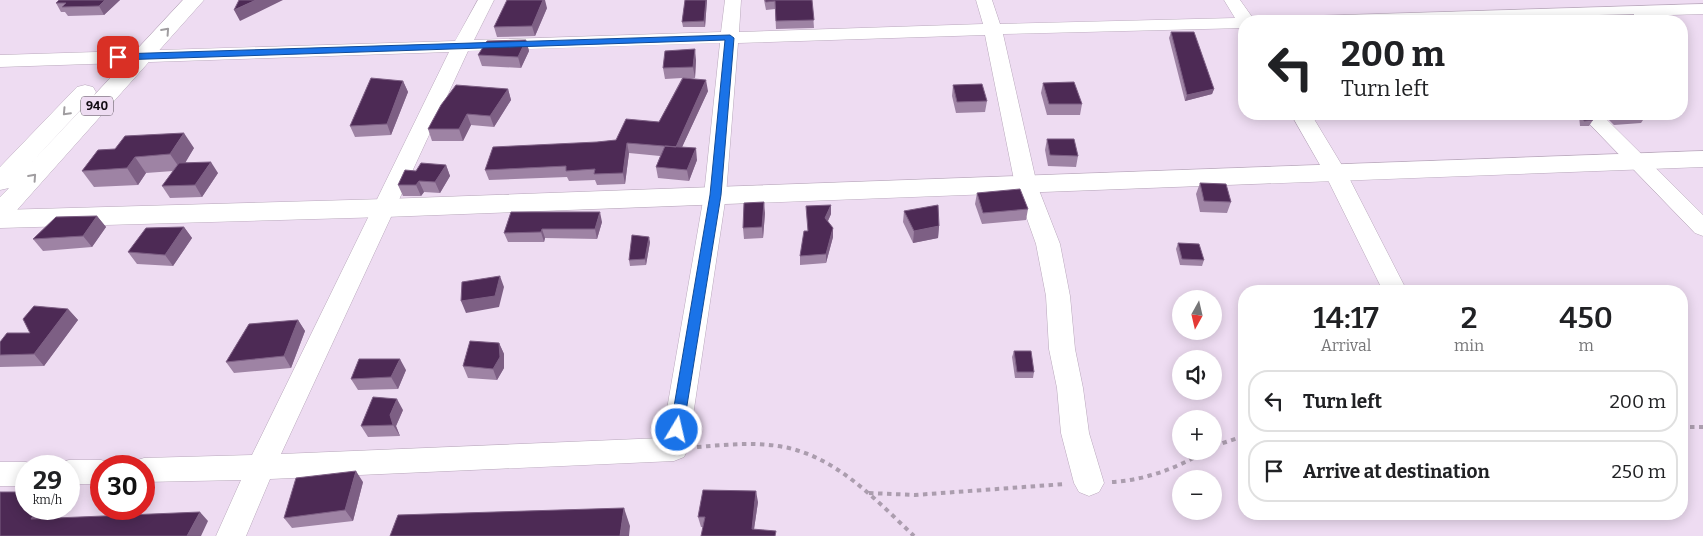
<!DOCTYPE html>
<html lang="en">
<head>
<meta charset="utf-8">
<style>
	body { margin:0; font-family:Bitter,serif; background:#f6f6f6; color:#202124; height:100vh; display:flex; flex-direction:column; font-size:19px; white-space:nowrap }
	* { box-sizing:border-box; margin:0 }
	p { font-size:16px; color:#757577 }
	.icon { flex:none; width:28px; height:28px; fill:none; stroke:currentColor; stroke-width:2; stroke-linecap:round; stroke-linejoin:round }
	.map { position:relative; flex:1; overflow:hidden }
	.drawer { position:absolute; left:1238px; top:285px; width:450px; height:235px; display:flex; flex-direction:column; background:#fff; border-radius:20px; box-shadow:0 2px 12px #0003 }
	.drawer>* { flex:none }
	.banner { position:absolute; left:1238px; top:15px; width:450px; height:105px; border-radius:20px; box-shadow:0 2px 12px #0003; background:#fff; color:#202124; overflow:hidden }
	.needle { width:32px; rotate:188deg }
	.fabs { position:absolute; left:1172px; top:290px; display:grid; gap:10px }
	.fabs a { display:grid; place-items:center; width:50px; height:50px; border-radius:50%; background:#fff; box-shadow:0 2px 12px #0003; font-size:25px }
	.speed { position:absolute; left:15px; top:455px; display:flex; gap:10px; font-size:25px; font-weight:700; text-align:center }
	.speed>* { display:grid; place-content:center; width:65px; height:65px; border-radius:50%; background:#fff; box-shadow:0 2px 12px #0003; line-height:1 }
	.speed small { font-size:12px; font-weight:400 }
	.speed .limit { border:8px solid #d22; background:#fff; color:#111 }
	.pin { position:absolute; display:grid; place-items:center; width:42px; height:42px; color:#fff; margin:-21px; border-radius:10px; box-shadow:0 2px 8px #0006 }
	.me { position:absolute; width:55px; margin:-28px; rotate:9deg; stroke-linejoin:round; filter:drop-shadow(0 0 4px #0008) }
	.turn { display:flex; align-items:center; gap:18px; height:105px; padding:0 20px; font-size:22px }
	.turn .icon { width:65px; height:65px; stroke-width:2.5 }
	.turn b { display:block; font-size:35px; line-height:42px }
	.eta { display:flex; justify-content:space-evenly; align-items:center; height:85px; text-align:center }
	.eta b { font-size:30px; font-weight:600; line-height:35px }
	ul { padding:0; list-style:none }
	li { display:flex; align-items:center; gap:15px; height:62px; margin:0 10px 8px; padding:0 10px; border:2px solid #e0e0e0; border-radius:20px }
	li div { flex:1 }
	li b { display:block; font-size:19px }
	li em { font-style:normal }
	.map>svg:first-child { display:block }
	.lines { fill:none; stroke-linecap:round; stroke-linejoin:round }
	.street-casing { stroke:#b9a8bc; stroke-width:1 }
	.secondary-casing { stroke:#b9a8bc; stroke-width:1 }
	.highway-casing { stroke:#b9a8bc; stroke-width:1 }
	.path { stroke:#ab9dae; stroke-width:4; stroke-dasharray:4.5 4.5; stroke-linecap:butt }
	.street { fill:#fff; fill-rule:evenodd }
	.secondary { fill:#fff; fill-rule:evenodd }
	.highway { fill:#fff; fill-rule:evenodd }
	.wall { fill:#9e83a4 }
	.shaded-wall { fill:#7d5f84 }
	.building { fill:#4d2a55; stroke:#7d5f84 }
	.oneway { stroke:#a09da0 }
	.route { fill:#1a73e8; stroke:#114b97 }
	.labels { text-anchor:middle; stroke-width:5; stroke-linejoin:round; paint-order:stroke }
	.shield { fill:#eedcf2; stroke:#534a55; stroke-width:1 }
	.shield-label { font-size:12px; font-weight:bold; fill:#110b12 }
</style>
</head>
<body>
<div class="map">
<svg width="1703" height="536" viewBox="0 0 1703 536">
	<rect width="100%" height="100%" fill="#eedcf2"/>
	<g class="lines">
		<defs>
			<path id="street" d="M478,0H494L474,40L721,32L725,0H741L739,32L983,24L976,0H992L1000,24L1235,18L1224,0H1240L1255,21H1244V28L1003,34L1037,185L1060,244L1070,296L1075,349L1083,388L1089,433L1104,483L1099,492L1089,496L1079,492L1074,483L1061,433L1057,388L1049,349L1046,296L1036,244L1015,185L985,35L738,43L726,195L688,449L684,457L674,461L270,479L246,536H216L241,480L144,482V466H131L134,461L144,458L252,455L449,52L0,67V55L455,41ZM720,43L704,195L662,438L281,454L468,51Z
				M1703,4V14L1473,21H1301L1304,17L1310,16Z
				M1291,114H1311L1346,172L1407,291H1383L1324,172Z
				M1580,114H1601L1703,215V236L1695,233Z
				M69,460H101L111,463L113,466H101V484H69V466H57L59,463Z
				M0,462H26L37,466H26V486H0Z"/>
			<path id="secondary" d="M1703,151V167L385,217L0,228V210L385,199Z"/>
			<path id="highway" d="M183,0H204L9,219L0,222V197L9,188L0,190V167L77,87L85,85L93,87L96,92L93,97L31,163Z"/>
		</defs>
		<use href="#street" class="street-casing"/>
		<use href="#secondary" class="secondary-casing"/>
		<use href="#highway" class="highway-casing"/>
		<path class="path" d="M1681,427H1703
			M1214,446L1244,436
			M697,447C724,445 751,442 778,446C834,454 875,499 914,536
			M1112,482C1146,480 1177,468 1206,451
			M869,493L915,495L1065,484"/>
		<use href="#street" class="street"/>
		<use href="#secondary" class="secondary"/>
		<use href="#highway" class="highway"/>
	</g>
	<path class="wall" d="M59,0H120L104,15L68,16L65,12H61L56,3Z
		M685,0H707L705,27H683L682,22Z
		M764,0H812L814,28L776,29L775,9L766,10Z
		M547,8L535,36L497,37L494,27Z
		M1564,16L1639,21H1561Z
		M1171,32L1214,89L1212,94L1185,101L1169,38Z
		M526,40L529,51L521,68L482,66L478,55Z
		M696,60L695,78H687L708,91L682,147L697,160L689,181L658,178L656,167L660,156L629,153L625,184L597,185L595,180L569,181L567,177L489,180L485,170L597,142L616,140L659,122L682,78L665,79L663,68Z
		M403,81L408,92L391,135L355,137L350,126Z
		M1043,83L1082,104L1080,115H1047L1041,93Z
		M953,85L987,101L985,112L956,113L952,96Z
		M508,89L511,100L494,127L471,125L463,141H432L428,129Z
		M1581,114H1586L1593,120L1589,126H1580L1579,116Z
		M1603,114H1641L1645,117L1641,123L1614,125Z
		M1047,139L1078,156L1076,167L1048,166L1045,150Z
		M194,148L185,162L218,173L202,197L170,198L162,186L173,171L146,173L138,185L94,187L82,171L98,150Z
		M446,165L450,176L440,193L424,192L421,196H403L398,185L416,171Z
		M1200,183L1231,202L1227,213L1200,212L1196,194Z
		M977,193L1028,209L1026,220L982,224L975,204Z
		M831,205V214L828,221L833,228V237L826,263L800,265V256Z
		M904,211L939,226L938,238L913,243L903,222Z
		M765,213L763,238L744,239L743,228Z
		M97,216L106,227L92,247L43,251L33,239Z
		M602,222L597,239L545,238L544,242H508L504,233Z
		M184,227L192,238L173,266L137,264L128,252Z
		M650,242L646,265L630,266L629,260Z
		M1178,243L1204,260L1202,266L1180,265L1176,249Z
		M68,309L78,320L44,366L0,367V342L30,333Z
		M298,320L305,331L291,368L234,373L226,362Z
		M499,343L504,354V368L497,380L468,378L463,366Z
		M1014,351L1034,372L1033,378H1015L1012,357Z
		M406,370L398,389L358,390L351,379Z
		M403,410L396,426L400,436L368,437L361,426Z
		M363,482L353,521L292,528L284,518Z
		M758,502L754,529L701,527L698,517Z"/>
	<path class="shaded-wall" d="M105,0H120L104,15L99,6Z
		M256,0H283L240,21L234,10Z
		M543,0H545L547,8L535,36L532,26Z
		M706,0H707L705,27L704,21Z
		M526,40L529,51L521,68L518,57Z
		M695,49L696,60L695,78L693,67Z
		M706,80L708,91L677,158L676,147Z
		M403,81L408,92L391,135L387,124Z
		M508,89L511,100L494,127L490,116Z
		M1214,89L1212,94L1185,101L1187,95Z
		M467,114L471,125L463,141L459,129Z
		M184,133L194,148L181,170L170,154Z
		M627,143L629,153L625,184L623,173Z
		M696,148L697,160L689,181L687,170Z
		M135,157L146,173L138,185L127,168Z
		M211,162L218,173L202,197L195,185Z
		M446,165L450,176L440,193L435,182Z
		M419,181L424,192L421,196L416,185Z
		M764,202L765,213L763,238L762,227Z
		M831,205V214L825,227V218Z
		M600,212L602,222L597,239L595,229Z
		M97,216L106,227L92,247L83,236Z
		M939,226L938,238L913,243L914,231Z
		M184,227L192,238L173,266L165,255Z
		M833,228V237L826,263V254Z
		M542,229L545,238L544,242L541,232Z
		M649,237L650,242L646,265L645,259Z
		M500,276L504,287L499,307L466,313L461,301Z
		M68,309L78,320L44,366L34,354Z
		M298,320L305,331L291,368L284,356Z
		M499,343L504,354V368L497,380L493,369Z
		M400,359L406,370L398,389L391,377Z
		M397,399L403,410L396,426L400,436L393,425L390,415Z
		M356,471L363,482L353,521L345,510Z
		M756,491L758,502L753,536L752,529Z
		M624,508L630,526L629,536H620Z
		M38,509H55L42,528L31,519Z
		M200,512L208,521L201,536H187Z"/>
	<path class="building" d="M59,0H105L99,6L62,7L66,3H56Z
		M239,0H256L234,10Z
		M507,0H543L532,26L494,27Z
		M685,0H706L704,21L682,22Z
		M765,0H812L814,20L776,21L775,1L766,2Z
		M1634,15L1639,21H1570L1564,16Z
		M1171,32H1194L1214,89L1187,95Z
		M526,40L518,57L478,55L487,41Z
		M695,49L693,67L663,68L665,51Z
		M371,78L403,81L387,124L350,126Z
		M683,78L706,80L676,147L627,143L623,173L594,174L595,169L566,171V166L485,170L493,147L597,142L616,140L626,119L659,122Z
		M1074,82L1082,104H1049L1043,83Z
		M982,84L987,101L957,102L953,85Z
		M456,85L508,89L490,116L467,114L459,129H428L441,105Z
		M1583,114H1586L1593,120L1584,121Z
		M1613,114H1641L1645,117L1618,119Z
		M184,133L170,154L135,157L127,168L82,171L98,150L115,149L125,136Z
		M1047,139H1074L1078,156L1050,155Z
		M665,146L696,148L687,170L656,167Z
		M211,162L195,185L162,186L179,163Z
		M421,163L446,165L435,182L419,181L416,185H398L405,170L416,171Z
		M1200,183L1226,184L1231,202L1204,201Z
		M1020,189L1028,209L983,213L977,193Z
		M764,202L762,227L743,228L744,203Z
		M831,205L825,218L833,228L826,254L800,256L804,231H808L806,206Z
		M938,205L939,226L914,231L904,211Z
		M511,212H600L595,229H542L541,232L504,233Z
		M97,216L83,236L33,239L56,217Z
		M184,227L165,255L128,252L146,228Z
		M632,235L649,237L645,259L629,260Z
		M1178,243L1199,244L1204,260L1182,259Z
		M500,276L495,296L461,301L462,282Z
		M34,306L68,309L34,354L0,355V342L7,333H30L23,319Z
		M298,320L284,356L226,362L249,324Z
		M470,341L499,343L500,357L493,369L463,366Z
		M1014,351H1031L1034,372H1017Z
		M359,359H400L391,377L351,379Z
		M373,397L397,399L390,415L393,425L361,426Z
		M356,471L345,510L284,518L296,478Z
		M703,490L756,491L752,529L776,531L775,536H701L705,517H698Z
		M0,492H26V509H38L31,519L200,512L187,536H0Z
		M624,508L620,536H390L398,515Z"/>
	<defs><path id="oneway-chevron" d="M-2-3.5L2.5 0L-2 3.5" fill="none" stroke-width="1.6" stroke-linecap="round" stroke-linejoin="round" transform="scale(1.25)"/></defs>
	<g class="oneway">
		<use href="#oneway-chevron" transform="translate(166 31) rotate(-48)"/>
		<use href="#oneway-chevron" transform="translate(66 112) rotate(133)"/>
		<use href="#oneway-chevron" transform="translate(33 177) rotate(-48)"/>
	</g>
	<path class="route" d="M730,35L734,38L721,195L683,430L681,434L677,435L672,434L670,430L710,195L725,40L118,60L113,57L118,54Z"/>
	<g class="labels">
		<rect class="shield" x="81" y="96.5" width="32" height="19" rx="4"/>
		<g class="shield-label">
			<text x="97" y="110">940</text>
		</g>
	</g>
</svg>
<div class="fabs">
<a><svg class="needle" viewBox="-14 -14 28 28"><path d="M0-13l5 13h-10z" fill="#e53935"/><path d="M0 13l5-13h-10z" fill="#757577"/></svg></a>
<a><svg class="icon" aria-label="sound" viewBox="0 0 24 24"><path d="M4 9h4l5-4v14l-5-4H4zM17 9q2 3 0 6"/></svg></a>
<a>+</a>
<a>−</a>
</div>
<div class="speed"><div>29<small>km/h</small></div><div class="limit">30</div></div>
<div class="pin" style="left:118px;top:57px;background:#d93025"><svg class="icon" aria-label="arrive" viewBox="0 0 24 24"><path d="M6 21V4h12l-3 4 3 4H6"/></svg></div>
<svg class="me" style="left:677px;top:430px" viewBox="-20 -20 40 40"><circle r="17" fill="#1a73e8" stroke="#fff" stroke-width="3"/><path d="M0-11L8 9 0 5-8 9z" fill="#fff"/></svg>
<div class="banner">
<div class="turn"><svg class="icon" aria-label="left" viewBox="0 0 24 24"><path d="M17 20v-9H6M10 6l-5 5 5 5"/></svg><div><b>200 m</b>Turn left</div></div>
</div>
<section class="drawer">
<div class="eta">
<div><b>14:17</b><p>Arrival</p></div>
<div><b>2</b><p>min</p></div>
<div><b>450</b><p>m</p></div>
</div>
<ul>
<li><svg class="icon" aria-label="left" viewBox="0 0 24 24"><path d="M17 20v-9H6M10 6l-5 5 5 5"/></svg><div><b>Turn left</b></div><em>200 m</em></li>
<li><svg class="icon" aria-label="arrive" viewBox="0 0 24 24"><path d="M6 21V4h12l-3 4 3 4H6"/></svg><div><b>Arrive at destination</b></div><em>250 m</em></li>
</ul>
</section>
</div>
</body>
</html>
